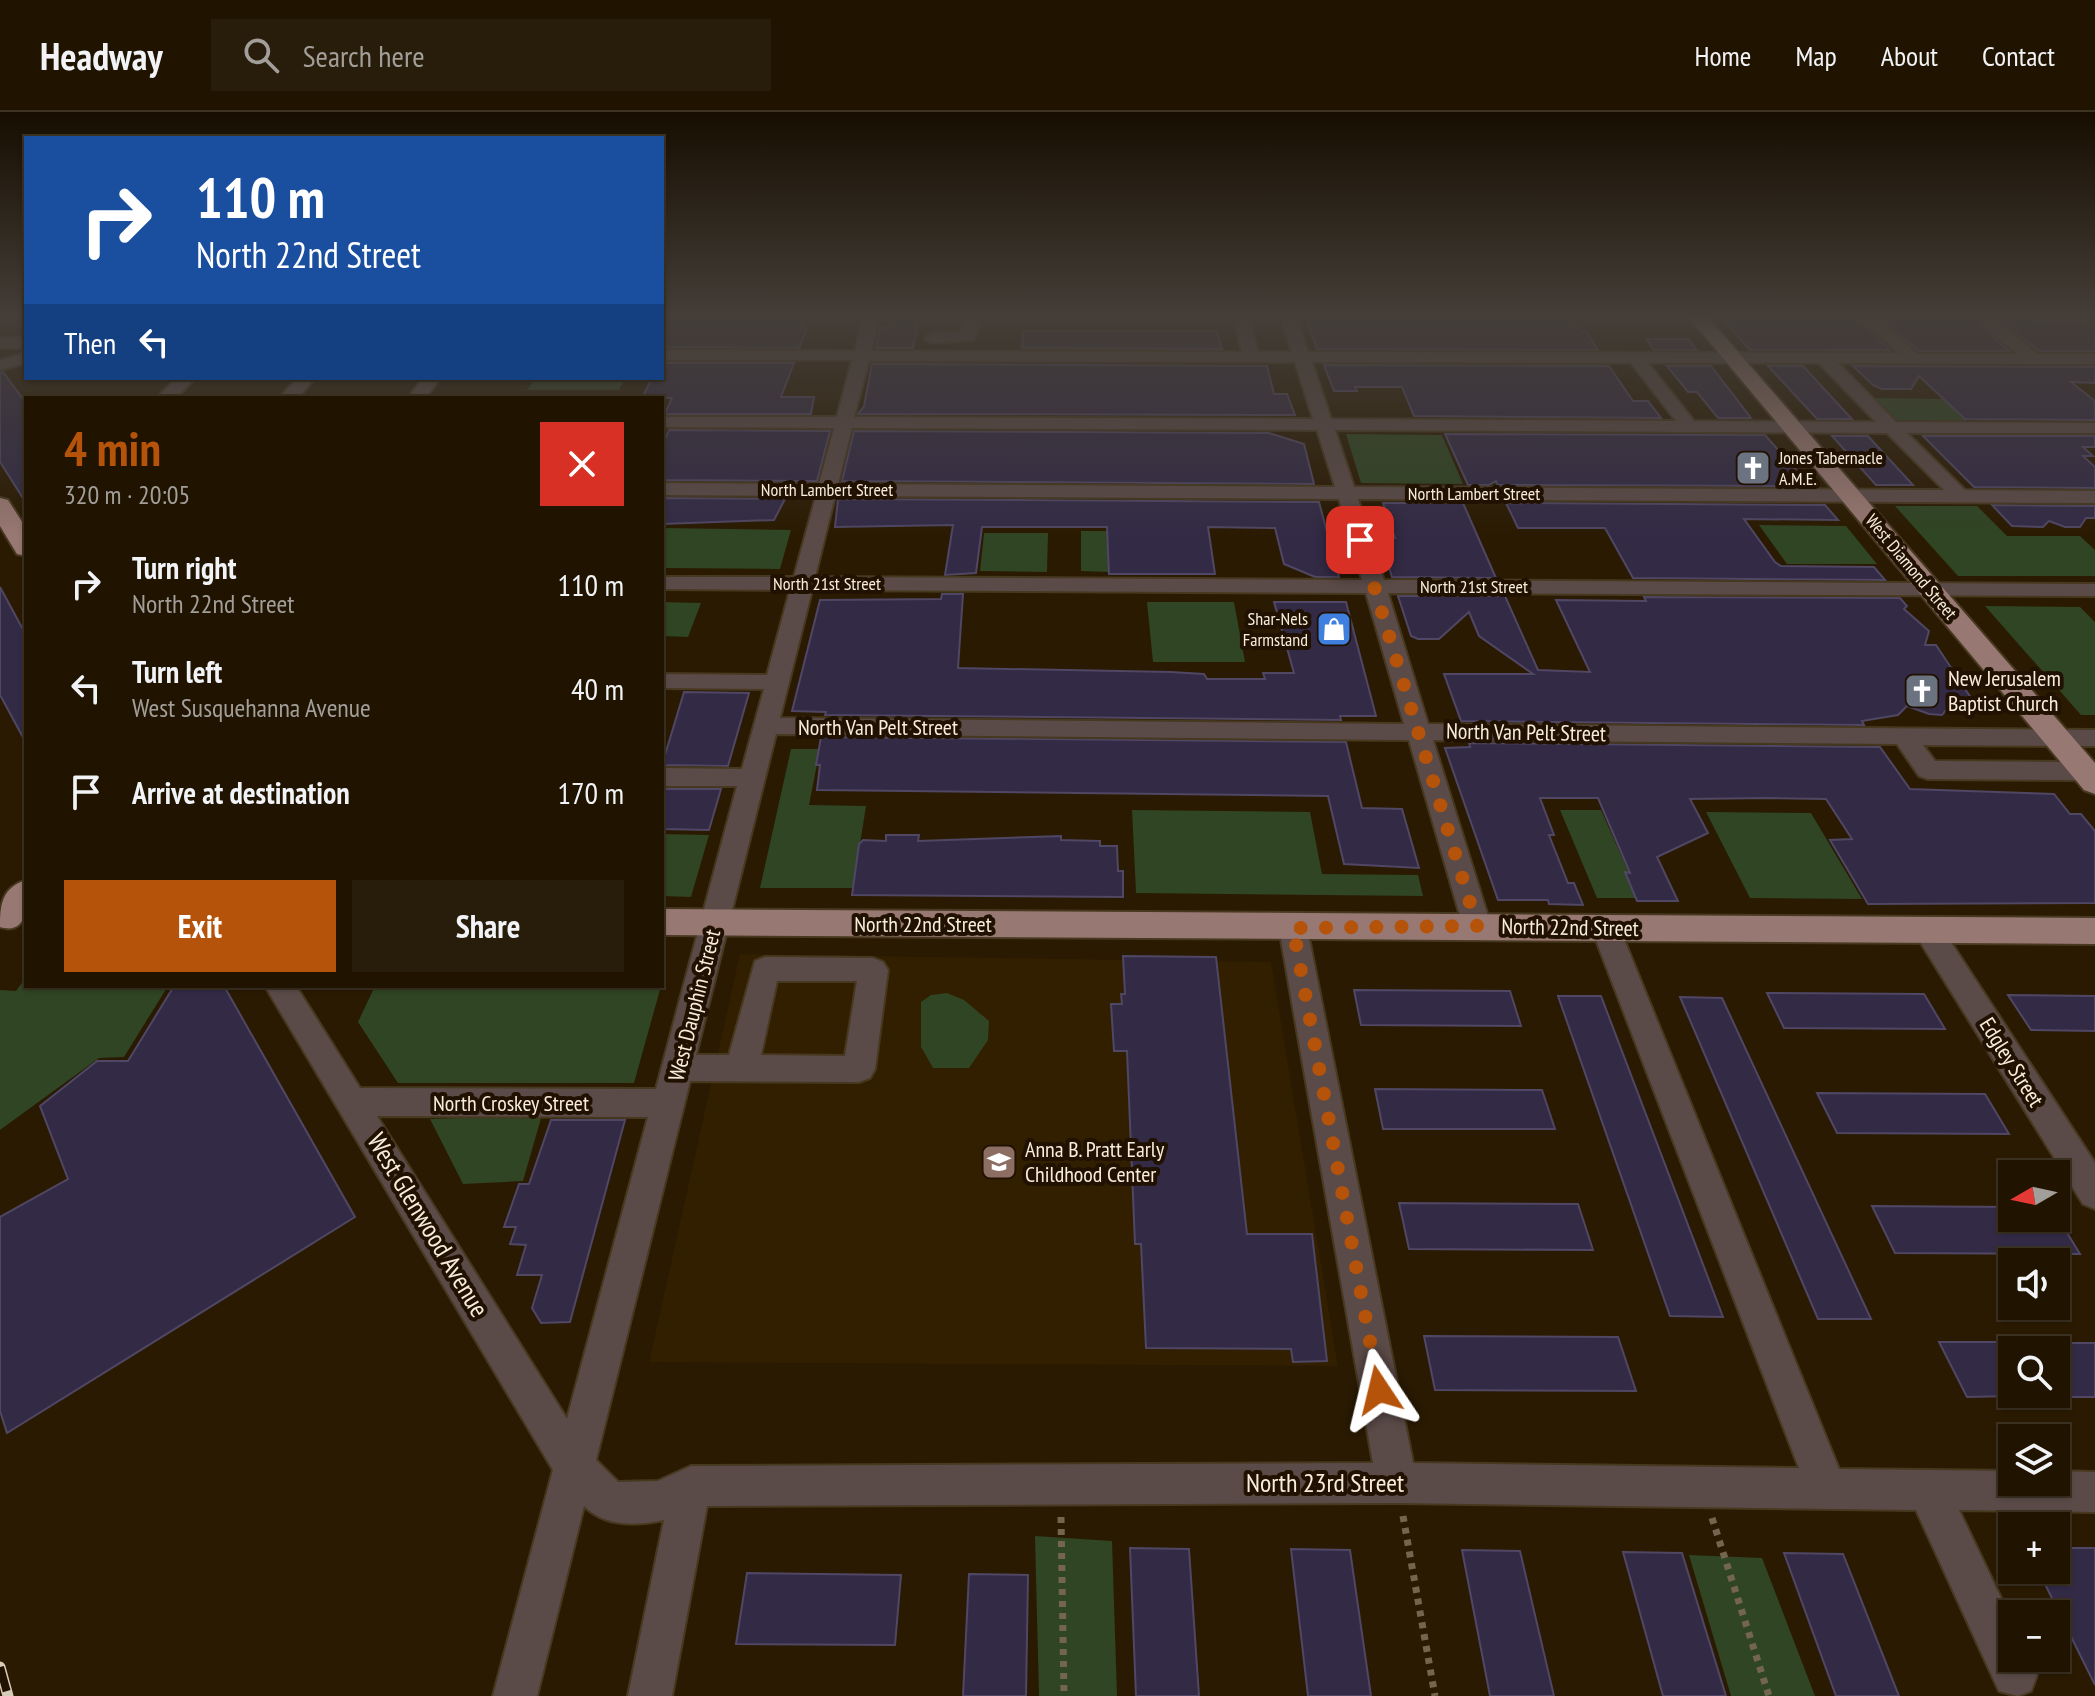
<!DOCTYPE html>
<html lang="en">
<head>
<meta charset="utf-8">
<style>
	body { margin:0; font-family:"PT Sans Narrow",sans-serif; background:#281d0b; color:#f1f3f6; height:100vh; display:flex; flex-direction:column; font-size:30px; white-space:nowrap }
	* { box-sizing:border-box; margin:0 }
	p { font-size:26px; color:#a29e99 }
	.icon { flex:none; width:44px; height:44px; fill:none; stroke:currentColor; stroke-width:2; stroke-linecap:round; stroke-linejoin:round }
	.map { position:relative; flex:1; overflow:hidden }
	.panel { position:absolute; left:24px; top:284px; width:640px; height:592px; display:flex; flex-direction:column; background:#201401; border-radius:0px; box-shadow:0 2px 6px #0004,0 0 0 2px #3d3323 }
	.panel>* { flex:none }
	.top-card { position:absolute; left:24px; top:24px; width:640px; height:244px; border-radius:0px; box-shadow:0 2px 6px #0004,0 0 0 2px #3d3323; background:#1a4fa0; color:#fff; overflow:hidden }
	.needle { width:52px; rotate:261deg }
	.controls { position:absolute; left:1998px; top:1048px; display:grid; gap:16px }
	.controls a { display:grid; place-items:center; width:72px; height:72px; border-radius:0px; background:#201401; box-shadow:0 2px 6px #0004,0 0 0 2px #3d3323; font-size:40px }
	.pin { position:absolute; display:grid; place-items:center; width:68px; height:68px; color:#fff; margin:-34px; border-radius:16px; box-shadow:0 4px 12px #0006 }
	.me { position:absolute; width:88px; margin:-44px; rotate:350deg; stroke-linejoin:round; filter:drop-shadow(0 0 6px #0008) }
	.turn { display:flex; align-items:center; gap:28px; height:168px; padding:0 40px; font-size:36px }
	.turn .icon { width:104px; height:104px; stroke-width:2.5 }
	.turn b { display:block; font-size:56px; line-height:68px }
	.then { display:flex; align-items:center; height:76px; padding:0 40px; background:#0003; gap:16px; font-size:30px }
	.round { display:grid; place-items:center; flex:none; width:84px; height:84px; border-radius:0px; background:#281d0b }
	.overview { display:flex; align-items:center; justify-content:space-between; height:136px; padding:0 40px }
	h1 { font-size:48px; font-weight:800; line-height:60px; color:#b45309 }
	.action { display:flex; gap:16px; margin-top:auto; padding:16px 40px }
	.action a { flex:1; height:92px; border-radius:0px; background:#b45309; color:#fff; font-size:32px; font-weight:800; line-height:92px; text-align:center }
	.action a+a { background:#281d0b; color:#f1f3f6 }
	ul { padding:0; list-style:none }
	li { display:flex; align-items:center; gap:24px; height:104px; padding:0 40px }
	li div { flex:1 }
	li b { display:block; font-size:30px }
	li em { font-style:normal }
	header { display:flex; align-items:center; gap:48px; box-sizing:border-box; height:112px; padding:0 40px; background:#201401; border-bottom:2px solid #3d3323 }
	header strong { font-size:38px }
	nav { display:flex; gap:44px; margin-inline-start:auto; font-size:28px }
	.search { width:560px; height:72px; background:#281d0b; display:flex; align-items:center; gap:20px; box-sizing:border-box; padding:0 28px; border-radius:0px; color:#a29e99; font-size:30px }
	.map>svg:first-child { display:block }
	.built { fill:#321f00 }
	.green { fill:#2f4523 }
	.building { fill:#332b46; stroke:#4f4763; stroke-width:2 }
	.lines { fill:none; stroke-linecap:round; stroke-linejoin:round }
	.minor-casing { stroke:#473820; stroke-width:4 }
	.major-casing { stroke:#473820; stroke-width:4 }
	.path { stroke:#73654f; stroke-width:7; stroke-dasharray:6 6; stroke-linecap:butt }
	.minor { fill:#5b4b48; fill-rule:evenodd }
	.major { fill:#987872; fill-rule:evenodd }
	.rail-casing { stroke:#d7cbb9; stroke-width:11 }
	.rail { stroke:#201100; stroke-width:8; stroke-dasharray:25; stroke-linecap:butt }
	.route { stroke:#b45309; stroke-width:14; stroke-dasharray:0 25.2 }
	.labels { text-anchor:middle; stroke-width:8; stroke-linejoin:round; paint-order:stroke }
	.far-poi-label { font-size:18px; fill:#f8eddd; stroke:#201100; text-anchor:start }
	.far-street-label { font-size:18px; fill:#f8eddd; stroke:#201100 }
	.poi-label { font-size:22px; fill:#f8eddd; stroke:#201100; text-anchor:start }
	.street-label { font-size:22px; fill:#f8eddd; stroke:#201100 }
	.near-street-label { font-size:26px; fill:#f8eddd; stroke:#201100 }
</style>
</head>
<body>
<header>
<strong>Headway</strong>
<div class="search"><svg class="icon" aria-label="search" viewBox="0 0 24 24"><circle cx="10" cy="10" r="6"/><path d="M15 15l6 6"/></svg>Search here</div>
<nav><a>Home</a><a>Map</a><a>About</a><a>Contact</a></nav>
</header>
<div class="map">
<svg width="2095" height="1584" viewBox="0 0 2095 1584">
	<rect width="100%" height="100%" fill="#2a1a01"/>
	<path class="built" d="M740,842L1271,850L1338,1254L649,1250Z"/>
	<path class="green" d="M536,266H626L619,278H527Z
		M1871,286L1944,287L1967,309L1892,308Z
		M1346,322L1442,323L1463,372L1361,371Z
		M1895,394H1977L2007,424H2080L2095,438V464H1958Z
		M1759,413L1846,414L1877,452H1787Z
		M662,416L791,418L780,457L662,456Z
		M1081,419H1107L1109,460L1081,459Z
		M984,421H1048L1047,460L980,459Z
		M662,490L701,491L688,525L662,524Z
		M1147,490H1234L1245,550H1153Z
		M1985,494L2080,495L2095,510V603H2081Z
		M791,637H820L809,693L866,694L853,776H760Z
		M1132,698L1310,700L1322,762L1418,763L1423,784L1136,781Z
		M1560,698H1601L1640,786H1597Z
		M1706,700L1811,701L1862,787L1750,786Z
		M662,722L709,723L691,785L662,784Z
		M26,865V874H168L124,945L99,946L0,1018V878L16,879Z
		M375,874H661L634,971H398L358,910Z
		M947,881L964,888L989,909L988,928L969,956H933L921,935V890L931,883Z
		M542,1003L523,1069L463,1072L430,1007Z
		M1035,1424L1112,1429L1117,1584H1039Z
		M1689,1443L1762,1446L1815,1584H1731Z"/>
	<path class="building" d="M662,203H805L800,216H807L799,236L662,235Z
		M894,203H919L913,236H876L880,216H890Z
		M1305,203H1568L1580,219H1586L1598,238L1317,237Z
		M1879,203H1968L2009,239H1918Z
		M1993,203H2027L2036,210H2088L2095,215V239H2039Z
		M1720,204L1856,205L1890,238H1750Z
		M1023,219H1217L1222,237L1022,236Z
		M1646,227H1688L1697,238H1654Z
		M662,251H794L781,285H814L811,302H665L672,286H642L652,266H662Z
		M872,252L1267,254L1274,282H1287L1295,303L858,302L864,294Z
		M1324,253L1609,254L1633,289H1648L1661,306L1414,304L1402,275H1355L1357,279H1334Z
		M1667,254H1711L1751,306H1718L1697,280H1688Z
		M1768,254H1803L1852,307H1817Z
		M1853,254L2095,255V271L2071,270L2095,289V308L1965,307L1919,264L1911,277H1882L1873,273Z
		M3,260L26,291V391L0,350V261Z
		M669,318L830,319L817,369L662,368V334Z
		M854,319L1269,321L1304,332L1314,372L842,369Z
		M1445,322L1765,323L1810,374L1497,373L1496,369L1489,373H1468Z
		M1832,324H1868L1913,373H1876Z
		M1923,324H2095V335H2083L2093,344H2083L2095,355V376L1974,375Z
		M662,386L785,387L774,408L662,412Z
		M838,387L1319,390L1339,465H1315L1284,452L1275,416L1208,415L1215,462H1109L1107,415H982L976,461L945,463L953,413L835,415Z
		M1383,391H1463L1496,466L1392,465L1380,426H1395Z
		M1506,391L1825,393L1838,408L1744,407L1775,450L1781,454L1874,455L1885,468L1633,466L1605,416H1518Z
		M1992,393L2095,394V406H2086L2080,415H2065L2049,409L2043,415L2012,414Z
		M0,475L26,523V631L0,583Z
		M942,482H963L958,556L1171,560L1204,562L1207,567H1265L1263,561H1294L1274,490H1346L1376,604H1340L1341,608L825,603L826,600L792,599L820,488L941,487Z
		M1398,484H1505L1538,558L1590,560L1556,488L1646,489L1644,485L1900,486L1907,494L1904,497L1929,519L1925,533H1936L1979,598H1946L1942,603L1929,602L1907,594L1898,603L1862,609L1864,613L1461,609L1444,562H1533L1479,524L1469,500L1439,527H1418L1411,524Z
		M684,580L749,581L728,654L662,653Z
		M821,625L1346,630L1362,696L1402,697L1419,756L1344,752L1328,684L817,678L820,653H816Z
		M1469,631L1880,635L1910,677L2054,682L2070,702H2081L2095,719V791L1868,792L1830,728L1852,727L1826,687L1766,686L1690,687L1708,721L1657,745L1678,789H1637L1625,760L1630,761L1598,686H1540L1554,723H1549L1568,771H1574L1583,793L1549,792L1548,788H1498L1445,636L1470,635Z
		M662,677H721L709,718L662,717Z
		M886,723H919L918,729L1061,724V728L1100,729V734H1117L1118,759H1123V785L852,783L859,732L863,728L886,729Z
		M1123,844L1216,845L1247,1122H1312L1327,1249L1293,1250L1291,1237L1146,1236L1141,1132H1135L1127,939H1114L1111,892H1122L1121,882H1125Z
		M174,874H224L355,1105L7,1321L0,1299V1105L68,1067L40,994L97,949H128Z
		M1354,878L1510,879L1521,914L1361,913Z
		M1767,881L1924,882L1945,917L1784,916Z
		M2008,883L2095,884V919L2031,918Z
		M1558,884H1601L1723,1205L1670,1204Z
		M1680,885L1722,886L1871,1207H1818Z
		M1375,977L1542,978L1555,1017H1383Z
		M1817,981L1985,982L2009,1022L1837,1021Z
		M551,1008H625L570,1210L541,1211L532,1196L542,1163H517L526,1133L510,1132L516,1115H504L519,1072H529Z
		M1399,1091L1578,1092L1593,1138L1409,1137Z
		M1872,1094L2012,1095V1106H2058L2080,1142L1895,1141Z
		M1424,1224L1618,1225L1636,1279L1435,1278Z
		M1939,1230H2012V1284L1967,1285Z
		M2056,1231H2095V1285H2056Z
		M1130,1436L1189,1437L1199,1584H1136Z
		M2056,1436H2095V1573L2038,1458H2056Z
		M1291,1437L1350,1438L1371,1584H1308Z
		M1462,1438L1520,1439L1554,1584H1490Z
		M1623,1440L1682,1441L1726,1584H1663Z
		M1784,1441L1843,1442L1899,1584H1836Z
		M747,1461L901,1463L895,1533L736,1532Z
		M969,1462L1028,1463L1026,1584H963Z"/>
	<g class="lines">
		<defs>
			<path id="minor" d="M864,203H880L871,239L1242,240L1233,204L1248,203L1258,240H1292L1280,203H1296L1308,240L1898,241L1858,203H1875L1917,242H2017L1971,203H1988L2038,242H2095V252L1838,251L1896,310L2095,311V321H1907L1965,378L2095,379V391L1358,387L1384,468L2095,472V484L1388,481L1428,612L2095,618V634L1923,633L1935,649L2085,650L2094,653L2095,663L2085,668L1928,667L1919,664L1897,632L1433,628L1491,814L1487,822L1477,825L1467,822L1463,814L1409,628L776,622L696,943H729L755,849L765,845L873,846L883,850L888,858L875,957L870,966L859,970L690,969L596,1348L618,1370L658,1369L691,1354L1373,1351L1279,816L1283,808L1293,805L1303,808L1307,816L1413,1351L1799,1356L1591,815L1595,807L1605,804L1615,807L1619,815L1839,1357L2012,1359V1370H2056V1359L2095,1360V1400L1959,1398L2012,1509V1546H2030L2037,1563L2031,1579L2018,1584L1999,1579L1916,1398L1397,1391L707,1394L672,1584H628L664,1408C636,1414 605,1415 584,1394L537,1584H493L553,1358L265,874H296L360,976L656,977L737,674H662V656L742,657L764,577L662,576V562L767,563L790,478L662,477V465H794L816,384L662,383V371L819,372L834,316L662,315V305H837L852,248H662V238L855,239ZM869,249L1295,250L1313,307L854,305ZM1312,250L1631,251L1676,309L1331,307ZM1648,251H1819L1876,310L1694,309ZM852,316L1317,318L1335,375L838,372ZM1335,318L1887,321L1944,378L1354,375ZM835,384L1339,387L1362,468L815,465ZM812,478L1366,481L1404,612L780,606ZM777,869H857L845,944L761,943ZM377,1004L648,1005L567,1307Z
				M2086,203H2095V208L2088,206Z
				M971,205L979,210L974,228L932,231L924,226L932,221L961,220L963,210Z
				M0,226H26V236H0Z
				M26,241V251L0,258V248Z
				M177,266H195L176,286H157Z
				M298,266H315L298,286H279Z
				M423,266H440L426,286H408Z
				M1929,809L1939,812L2095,1051V1097L2083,1092L1919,828L1915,820L1919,812Z"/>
			<path id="major" d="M1687,203H1706L2095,651V682L2084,678Z
				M0,386L8,388L26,416V444L17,442L0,414Z
				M26,768C26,788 31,824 0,815C0,792 2,776 26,768Z
				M662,797L2095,806V832L662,823Z"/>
		</defs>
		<use href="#minor" class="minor-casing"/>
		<use href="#major" class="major-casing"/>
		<path class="path" d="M1403,1404L1435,1584
			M1061,1405L1064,1584
			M1712,1406L1769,1584"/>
		<use href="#minor" class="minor"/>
		<use href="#major" class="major"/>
		<defs>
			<path id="rail" d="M0,1555L8,1584"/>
		</defs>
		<use href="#rail" class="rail-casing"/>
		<use href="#rail" class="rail"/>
	</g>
	<linearGradient id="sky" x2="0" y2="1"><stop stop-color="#170e01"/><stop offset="0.48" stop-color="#443e38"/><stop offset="1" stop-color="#443e38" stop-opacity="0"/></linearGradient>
	<rect width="2095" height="425" fill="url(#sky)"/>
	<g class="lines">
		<path class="route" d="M1360,428L1477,814L1293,816L1379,1278"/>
	</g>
	<defs>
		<symbol id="church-square" viewBox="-11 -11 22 22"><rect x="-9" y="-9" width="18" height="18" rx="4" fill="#6b7280" stroke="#201100"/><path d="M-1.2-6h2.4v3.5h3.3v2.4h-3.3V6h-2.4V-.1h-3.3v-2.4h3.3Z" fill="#fff"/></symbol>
		<symbol id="shop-square" viewBox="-11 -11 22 22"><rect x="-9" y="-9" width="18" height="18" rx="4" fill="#3f7fe0" stroke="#201100"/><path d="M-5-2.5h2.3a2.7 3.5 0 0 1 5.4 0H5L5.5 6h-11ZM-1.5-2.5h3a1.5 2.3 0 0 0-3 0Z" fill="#fff"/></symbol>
		<symbol id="school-square" viewBox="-11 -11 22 22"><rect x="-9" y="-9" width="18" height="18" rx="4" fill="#8d6e63" stroke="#201100"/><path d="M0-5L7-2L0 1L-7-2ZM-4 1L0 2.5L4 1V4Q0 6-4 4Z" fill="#fff"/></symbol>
	</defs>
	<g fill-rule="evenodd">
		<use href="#church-square" x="1733" y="336" width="40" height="40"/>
		<use href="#shop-square" x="1314" y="497" width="40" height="40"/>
		<use href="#church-square" x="1902" y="559" width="40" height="40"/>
		<use href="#school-square" x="979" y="1030" width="40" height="40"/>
	</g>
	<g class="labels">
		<g class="far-poi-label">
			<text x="1779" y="352">Jones Tabernacle<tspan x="1779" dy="21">A.M.E.</tspan></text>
			<text x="1308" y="513" text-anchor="end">Shar-Nels<tspan x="1308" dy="21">Farmstand</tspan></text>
		</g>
		<g class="far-street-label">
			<text x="827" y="384">North Lambert Street</text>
			<text x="1474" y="388">North Lambert Street</text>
			<text transform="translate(1911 455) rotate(50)" y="6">West Diamond Street</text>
			<text x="827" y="478">North 21st Street</text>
			<text x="1474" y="481">North 21st Street</text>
		</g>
		<g class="poi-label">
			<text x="1948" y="574">New Jerusalem<tspan x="1948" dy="25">Baptist Church</tspan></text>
			<text x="1025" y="1045">Anna B. Pratt Early<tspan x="1025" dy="25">Childhood Center</tspan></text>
		</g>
		<g class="street-label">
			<text x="878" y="623">North Van Pelt Street</text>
			<text transform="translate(1526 620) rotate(1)" y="8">North Van Pelt Street</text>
			<text x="923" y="820">North 22nd Street</text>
			<text transform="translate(1570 815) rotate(1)" y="8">North 22nd Street</text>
			<text transform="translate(694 893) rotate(-76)" y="8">West Dauphin Street</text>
			<text transform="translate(2012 950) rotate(58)" y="8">Edgley Street</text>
			<text x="511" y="999">North Croskey Street</text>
		</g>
		<g class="near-street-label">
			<text transform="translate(428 1113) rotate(59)" y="9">West Glenwood Avenue</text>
			<text x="1325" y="1380">North 23rd Street</text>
		</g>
	</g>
</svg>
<div class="controls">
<a><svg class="needle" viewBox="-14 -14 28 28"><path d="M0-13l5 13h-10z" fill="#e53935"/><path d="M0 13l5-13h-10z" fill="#a29e99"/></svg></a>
<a><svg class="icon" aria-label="sound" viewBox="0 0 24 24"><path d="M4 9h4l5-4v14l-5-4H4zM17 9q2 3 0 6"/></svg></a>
<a><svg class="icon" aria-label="search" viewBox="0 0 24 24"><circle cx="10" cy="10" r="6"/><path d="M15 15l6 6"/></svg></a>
<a><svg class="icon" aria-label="layers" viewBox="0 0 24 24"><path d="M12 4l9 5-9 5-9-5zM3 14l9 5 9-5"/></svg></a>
<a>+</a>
<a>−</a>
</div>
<div class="pin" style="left:1360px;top:428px;background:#d93025"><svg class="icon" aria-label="arrive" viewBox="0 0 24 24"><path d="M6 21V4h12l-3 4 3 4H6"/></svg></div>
<svg class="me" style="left:1379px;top:1278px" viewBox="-20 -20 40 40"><path d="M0-17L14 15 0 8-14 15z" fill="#b45309" stroke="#fff" stroke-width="4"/></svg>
<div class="top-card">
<div class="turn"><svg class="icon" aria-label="right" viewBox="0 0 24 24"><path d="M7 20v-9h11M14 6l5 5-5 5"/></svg><div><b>110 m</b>North 22nd Street</div></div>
<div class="then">Then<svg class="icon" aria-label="left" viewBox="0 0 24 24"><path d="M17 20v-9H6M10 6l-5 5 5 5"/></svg></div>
</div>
<section class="panel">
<div class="overview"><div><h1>4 min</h1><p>320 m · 20:05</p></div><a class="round" style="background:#d93025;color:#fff"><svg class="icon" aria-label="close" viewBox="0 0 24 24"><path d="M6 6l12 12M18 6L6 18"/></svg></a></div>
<ul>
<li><svg class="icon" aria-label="right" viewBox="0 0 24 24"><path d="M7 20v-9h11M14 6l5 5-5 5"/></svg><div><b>Turn right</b><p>North 22nd Street</p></div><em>110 m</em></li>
<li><svg class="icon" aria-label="left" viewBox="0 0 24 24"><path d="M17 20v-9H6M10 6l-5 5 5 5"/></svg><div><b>Turn left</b><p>West Susquehanna Avenue</p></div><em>40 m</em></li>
<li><svg class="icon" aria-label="arrive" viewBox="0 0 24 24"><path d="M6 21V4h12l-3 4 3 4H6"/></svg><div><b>Arrive at destination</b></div><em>170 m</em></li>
</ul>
<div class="action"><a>Exit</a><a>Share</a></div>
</section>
</div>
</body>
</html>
